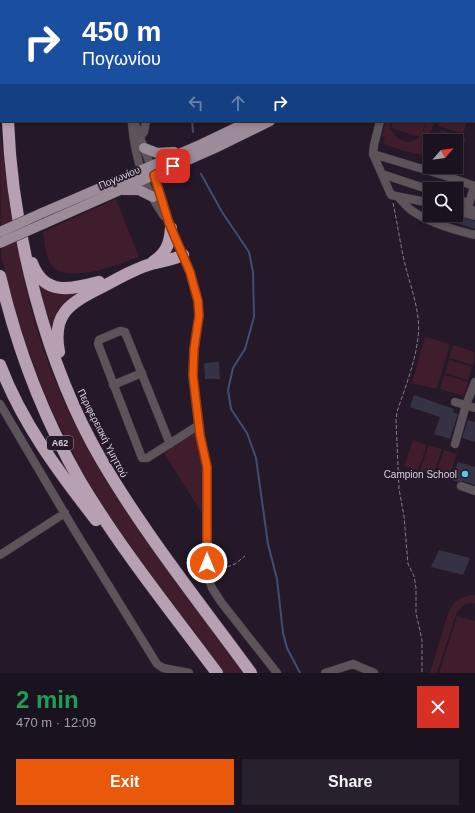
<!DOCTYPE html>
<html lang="en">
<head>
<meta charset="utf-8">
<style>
	body { margin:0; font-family:Arial,sans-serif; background:#28202c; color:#f1f3f6; height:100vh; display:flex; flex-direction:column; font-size:15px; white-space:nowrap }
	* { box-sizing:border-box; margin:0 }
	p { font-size:13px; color:#a09ea4 }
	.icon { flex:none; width:22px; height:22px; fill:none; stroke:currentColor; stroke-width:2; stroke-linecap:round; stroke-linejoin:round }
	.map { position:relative; height:673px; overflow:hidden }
	.panel { display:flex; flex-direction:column; background:#1b121f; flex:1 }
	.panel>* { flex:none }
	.banner { position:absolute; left:0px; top:0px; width:475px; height:122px; box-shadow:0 2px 6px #0003,0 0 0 1px #39323d; background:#1a4fa0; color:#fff; overflow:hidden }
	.needle { width:26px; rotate:62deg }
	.buttons { position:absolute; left:423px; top:134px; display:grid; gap:8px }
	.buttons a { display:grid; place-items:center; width:40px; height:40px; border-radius:0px; background:#1b121f; box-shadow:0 2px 6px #0003,0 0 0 1px #39323d; font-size:20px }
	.pin { position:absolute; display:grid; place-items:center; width:34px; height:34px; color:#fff; margin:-17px; border-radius:8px; box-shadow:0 2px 6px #0006 }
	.me { position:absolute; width:44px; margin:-22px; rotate:0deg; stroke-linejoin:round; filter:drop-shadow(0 0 3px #0008) }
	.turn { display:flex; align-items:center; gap:14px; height:84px; padding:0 16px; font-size:18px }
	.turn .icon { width:52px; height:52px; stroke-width:2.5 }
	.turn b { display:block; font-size:28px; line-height:34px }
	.lanes { display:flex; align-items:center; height:38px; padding:0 16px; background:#0003; justify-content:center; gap:20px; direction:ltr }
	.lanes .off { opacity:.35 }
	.round { display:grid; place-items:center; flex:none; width:42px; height:42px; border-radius:0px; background:#28202c }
	.head { display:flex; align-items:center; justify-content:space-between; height:68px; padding:0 16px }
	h1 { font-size:24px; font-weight:700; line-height:30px; color:#1e9e55 }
	.cta { display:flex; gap:8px; margin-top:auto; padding:8px 16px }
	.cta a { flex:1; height:46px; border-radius:0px; background:#ea580c; color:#fff; font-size:16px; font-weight:700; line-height:46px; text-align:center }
	.cta a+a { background:#28202c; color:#f1f3f6 }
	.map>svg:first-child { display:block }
	.green { fill:#3f1d2c }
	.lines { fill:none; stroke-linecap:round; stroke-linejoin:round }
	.stream { stroke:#444c71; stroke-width:2 }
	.building { fill:#363246 }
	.minor-casing { stroke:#3e3242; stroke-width:9 }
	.major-casing { stroke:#3e3242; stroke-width:11 }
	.highway-casing { stroke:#3e3242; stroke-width:13 }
	.path { stroke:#867d8b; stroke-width:1; stroke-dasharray:4 2; stroke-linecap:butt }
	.minor { stroke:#5d545b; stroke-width:8 }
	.major { stroke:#9d8b99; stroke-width:10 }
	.highway { stroke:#b7a0b2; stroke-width:12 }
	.major-bridge-casing { stroke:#3e3242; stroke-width:11; stroke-linecap:butt }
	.major-bridge { stroke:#9d8b99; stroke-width:10 }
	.route-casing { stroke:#983908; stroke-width:10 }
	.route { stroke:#ea580c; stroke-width:7 }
	.poi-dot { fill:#56c9e0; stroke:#241829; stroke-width:1.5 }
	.labels { text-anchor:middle; stroke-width:3.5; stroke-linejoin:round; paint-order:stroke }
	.shield { fill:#241829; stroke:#a49ca8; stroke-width:1 }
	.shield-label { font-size:9px; font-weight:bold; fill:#dbd4df }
	.street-label { font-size:10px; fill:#dbd4df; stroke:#241829 }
	.poi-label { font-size:10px; fill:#dbd4df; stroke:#241829; text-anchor:end }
</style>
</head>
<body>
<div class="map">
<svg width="475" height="673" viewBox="0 0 475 673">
	<rect width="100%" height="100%" fill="#241829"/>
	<path class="green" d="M386,121H391L390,127C395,140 409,147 420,137L391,128L393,121H426L421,137L427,121H435L422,155L401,150L383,144L385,137L382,136Z
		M440,121H467L463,134L438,126Z
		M441,130L466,138L461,152L456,150V141H436Z
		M0,131C11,222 25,313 62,397C107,498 179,585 244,673H224L157,584L106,511L84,475L48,403L20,329L1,256Z
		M116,199L139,257C119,264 67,286 51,265C45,256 45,242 43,232Z
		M36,277L84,292L54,335Z
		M425,337L450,344L437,389L412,383Z
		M453,345L475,352L473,365L449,358Z
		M449,360L472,367L468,380L445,373Z
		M444,375L468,382L464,396L440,389Z
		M194,432L204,457L203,515L162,450Z
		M413,440L427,445L418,470L404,466Z
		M429,445L442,449L433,475L420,470Z
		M444,450L457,454L448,480L435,476Z
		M469,595H475V603L465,604L457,612L437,673H430L449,610L456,601Z
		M457,616L475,621V673H439Z"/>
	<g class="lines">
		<path class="stream" d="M245,1V0
			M192,121L193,132
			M201,174L222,212L249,252L253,272L254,317L245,349L233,368L228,390L231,409L247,433L256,458L268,544L277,579L283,633L287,648L300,673"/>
	</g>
	<path class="building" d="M431,215H452L475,221V229Z
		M219,362L220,379H205L204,363Z
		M414,395L454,409L453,412L458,414L450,439L434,434L440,417L410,407Z
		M468,420L475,422V442L462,438Z
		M458,462L475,467V485L463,481L458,482L452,480Z
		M439,550L470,558L463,575L431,567Z"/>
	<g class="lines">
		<defs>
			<path id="minor" d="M56,0V1
				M65,0V1
				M86,0V1
				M153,0L154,1
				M329,0L332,1
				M421,0L424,1
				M29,1V0
				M146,1L147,0
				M344,1V0
				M474,19H475
				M134,121L158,186L169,223L190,272L198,301L199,316L194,353L193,376L200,435L207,467L208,577L212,588L221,602L277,673
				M380,121L374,145L373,154L391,195L430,203
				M132,124C135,157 144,189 164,216
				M140,137L144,132L146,121
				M373,154L446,176L474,186L468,208L475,211
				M382,174L430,190
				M398,197C402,201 406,206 411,210C429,223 454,230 475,235
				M456,199L469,203
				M456,211L475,216
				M113,385L142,373
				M455,402L475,408
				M0,404L75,531L157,664L163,668L189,673
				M170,444L125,332L120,331L99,340L98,344L142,458H147L199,425
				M455,444L466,405L475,382
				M461,486L475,491
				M0,555L65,513
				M325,673L353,664L374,673"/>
			<path id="major" d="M474,35H475
				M474,44H475
				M144,148L157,153L174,152
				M123,190H139L153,197
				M42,213L202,144L250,121
				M43,224L215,148L270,121"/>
			<path id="highway" d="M8,0L9,1
				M8,121C12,231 46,366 102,461C146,536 200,603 251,673
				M153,262C166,253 170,244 171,228
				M32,263C44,297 73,289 99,282
				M0,276C17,348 43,417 80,481C120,548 170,610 217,673
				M59,352C51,311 73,302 104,286C119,278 134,269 151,264C161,261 173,260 183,255
				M0,365C22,423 58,471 96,520"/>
		</defs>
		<use href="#minor" class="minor-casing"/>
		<use href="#major" class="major-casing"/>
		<use href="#highway" class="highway-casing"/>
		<path class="path" d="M393,203C398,226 401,250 407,272C413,294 421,316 418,338C415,363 405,388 397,412L396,420L399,489L404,516L408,564L414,576L416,588V613L422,640V673
			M216,571L235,564L245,556"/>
		<use href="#minor" class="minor"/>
		<use href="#major" class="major"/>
		<use href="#highway" class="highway"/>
		<defs>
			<path id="major-bridge" d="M0,232L42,213
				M0,243L43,224"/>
		</defs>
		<use href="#major-bridge" class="major-bridge-casing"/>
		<use href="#major-bridge" class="major-bridge"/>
	</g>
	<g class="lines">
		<defs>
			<path id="route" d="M173,166L154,175L169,223L190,272L198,301L199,316L194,349L193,376L200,435L207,467V563"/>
		</defs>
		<use href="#route" class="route-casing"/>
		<use href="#route" class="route"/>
	</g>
	<circle class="poi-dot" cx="465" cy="474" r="4"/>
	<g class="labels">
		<rect class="shield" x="47" y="436" width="26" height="14" rx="3"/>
		<g class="shield-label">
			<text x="60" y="446">Α62</text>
		</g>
		<g class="street-label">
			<text transform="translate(119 177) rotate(-23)" y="4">Πογωνίου</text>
			<text transform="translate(103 433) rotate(63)" y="4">Περιφερειακή Υμηττού</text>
		</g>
		<g class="poi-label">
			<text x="457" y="478">Campion School</text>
		</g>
	</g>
</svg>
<div class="buttons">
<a><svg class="needle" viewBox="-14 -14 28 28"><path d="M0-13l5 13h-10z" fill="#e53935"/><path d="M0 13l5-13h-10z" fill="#a09ea4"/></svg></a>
<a><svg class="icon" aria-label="search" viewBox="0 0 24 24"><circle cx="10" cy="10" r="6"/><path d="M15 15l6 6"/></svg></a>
</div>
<div class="pin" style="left:173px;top:166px;background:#d93025"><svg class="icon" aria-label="arrive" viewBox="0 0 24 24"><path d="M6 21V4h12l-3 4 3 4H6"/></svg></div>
<svg class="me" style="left:207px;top:563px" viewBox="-20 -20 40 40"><circle r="17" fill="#ea580c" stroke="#fff" stroke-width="3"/><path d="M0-11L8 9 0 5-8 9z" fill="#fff"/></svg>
<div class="banner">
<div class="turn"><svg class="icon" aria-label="right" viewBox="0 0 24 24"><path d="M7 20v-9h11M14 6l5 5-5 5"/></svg><div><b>450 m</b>Πογωνίου</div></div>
<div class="lanes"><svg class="icon off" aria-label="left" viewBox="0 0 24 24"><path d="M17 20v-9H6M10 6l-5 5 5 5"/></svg><svg class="icon off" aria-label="ahead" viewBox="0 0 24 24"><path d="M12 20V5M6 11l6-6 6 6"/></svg><svg class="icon" aria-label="right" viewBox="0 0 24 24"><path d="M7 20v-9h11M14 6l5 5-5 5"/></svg></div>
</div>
</div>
<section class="panel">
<div class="head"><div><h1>2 min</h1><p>470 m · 12:09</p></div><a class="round" style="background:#d93025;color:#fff"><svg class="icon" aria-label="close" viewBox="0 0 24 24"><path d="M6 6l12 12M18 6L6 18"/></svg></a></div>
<div class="cta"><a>Exit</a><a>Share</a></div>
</section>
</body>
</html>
